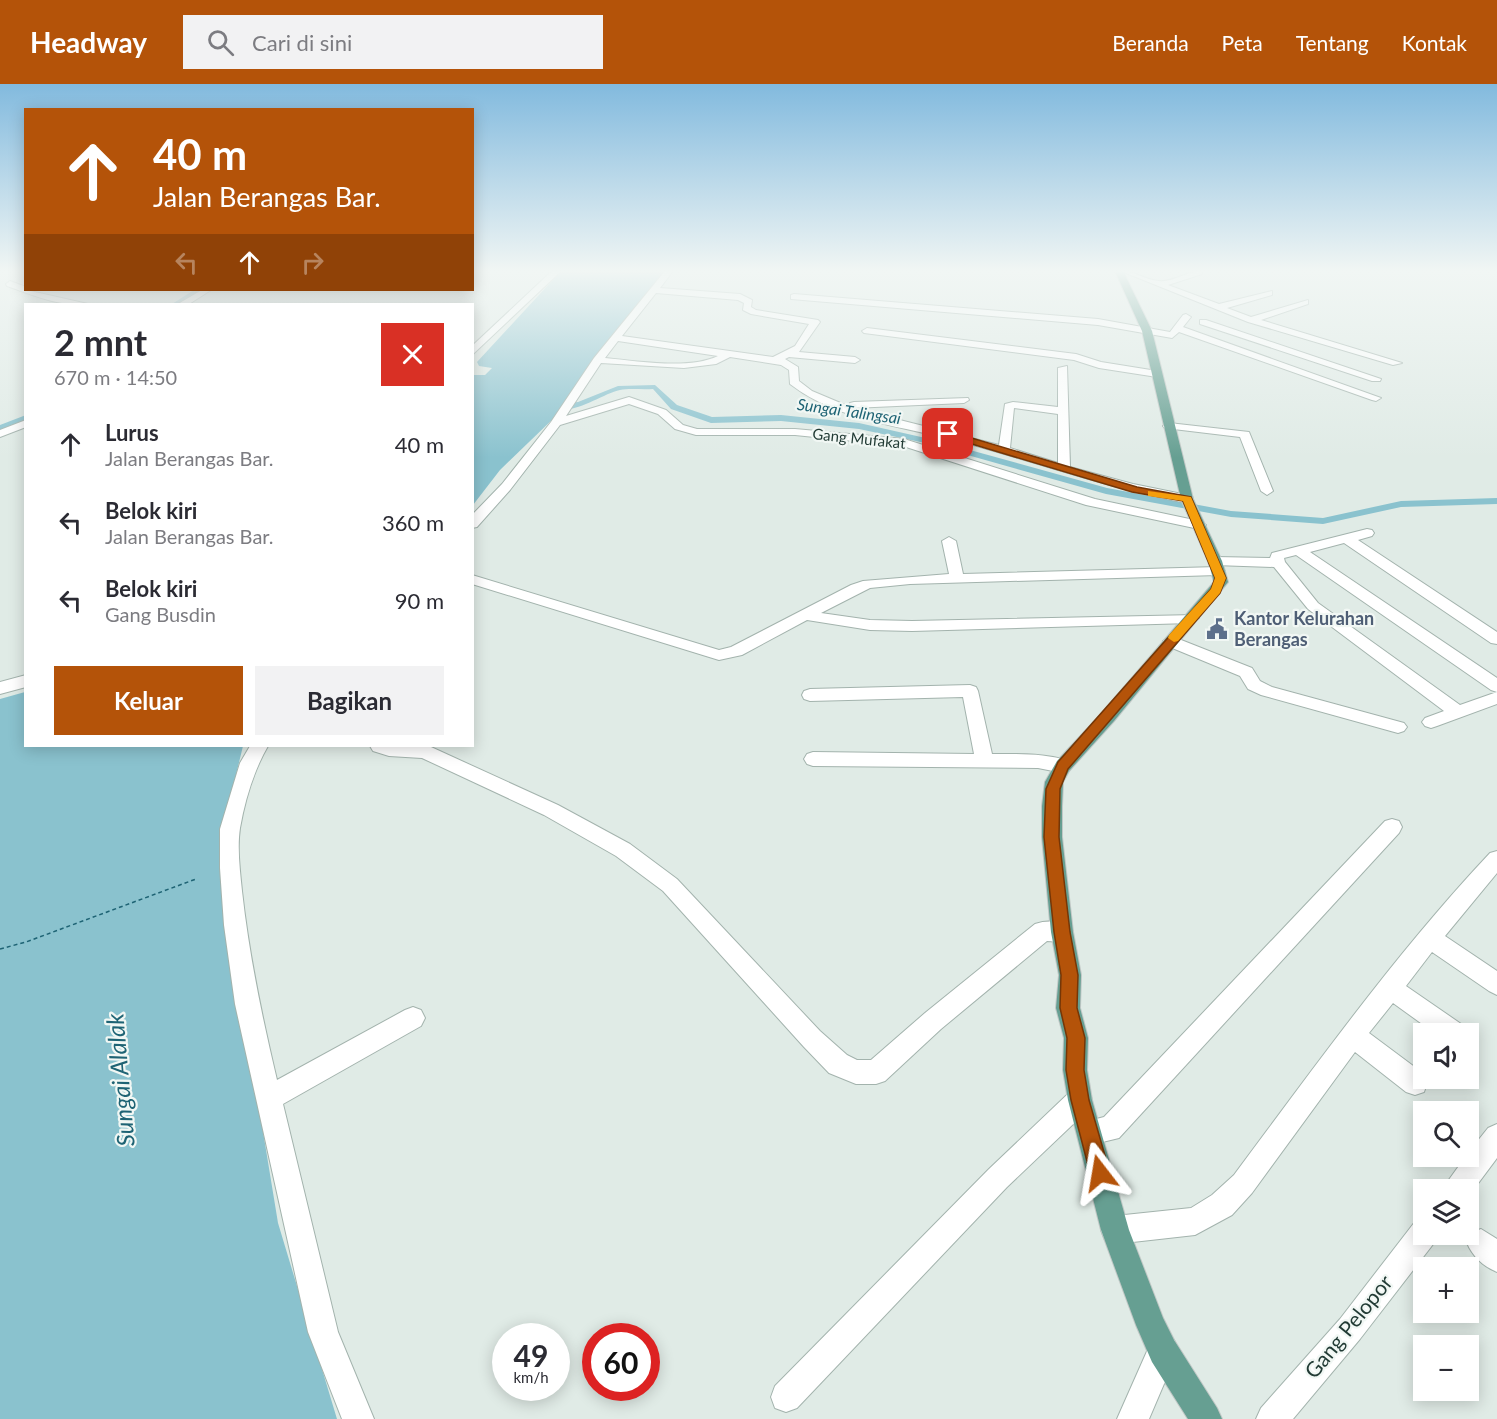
<!DOCTYPE html>
<html lang="id">
<head>
<meta charset="utf-8">
<style>
	body { margin:0; font-family:Lato,sans-serif; background:#f2f2f3; color:#2b2b33; height:100vh; display:flex; flex-direction:column; font-size:22px; white-space:nowrap }
	* { box-sizing:border-box; margin:0 }
	p { font-size:20px; color:#7c7c81 }
	.icon { flex:none; width:33px; height:33px; fill:none; stroke:currentColor; stroke-width:2; stroke-linecap:round; stroke-linejoin:round }
	.map { position:relative; flex:1; overflow:hidden }
	.side { position:absolute; left:24px; top:219px; width:450px; height:444px; display:flex; flex-direction:column; background:#fff; border-radius:0px; box-shadow:0 3px 15px #0003 }
	.side>* { flex:none }
	.top-card { position:absolute; left:24px; top:24px; width:450px; height:183px; border-radius:0px; box-shadow:0 3px 15px #0003; background:#b45309; color:#fff; overflow:hidden }
	.buttons { position:absolute; left:1413px; top:939px; display:grid; gap:12px }
	.buttons a { display:grid; place-items:center; width:66px; height:66px; border-radius:0px; background:#fff; box-shadow:0 3px 15px #0003; font-size:30px }
	.speed { position:absolute; left:492px; top:1239px; display:flex; gap:12px; font-size:30px; font-weight:700; text-align:center }
	.speed>* { display:grid; place-content:center; width:78px; height:78px; border-radius:50%; background:#fff; box-shadow:0 3px 15px #0003; line-height:1 }
	.speed small { font-size:15px; font-weight:400 }
	.speed .limit { border:9px solid #d22; background:#fff; color:#111 }
	.pin { position:absolute; display:grid; place-items:center; width:51px; height:51px; color:#fff; margin:-26px; border-radius:12px; box-shadow:0 3px 9px #0006 }
	.me { position:absolute; width:66px; margin:-33px; rotate:346deg; stroke-linejoin:round; filter:drop-shadow(0 0 4px #0008) }
	.turn { display:flex; align-items:center; gap:21px; height:126px; padding:0 30px; font-size:27px }
	.turn .icon { width:78px; height:78px; stroke-width:2.5 }
	.turn b { display:block; font-size:42px; line-height:51px }
	.lanes { display:flex; align-items:center; height:57px; padding:0 30px; background:#0003; justify-content:center; gap:30px; direction:ltr }
	.lanes .off { opacity:.35 }
	.round { display:grid; place-items:center; flex:none; width:63px; height:63px; border-radius:0px; background:#f2f2f3 }
	.overview { display:flex; align-items:center; justify-content:space-between; height:102px; padding:0 30px }
	h1 { font-size:36px; font-weight:700; line-height:45px }
	.button { display:flex; gap:12px; margin-top:auto; padding:12px 30px }
	.button a { flex:1; height:69px; border-radius:0px; background:#b45309; color:#fff; font-size:24px; font-weight:700; line-height:69px; text-align:center }
	.button a+a { background:#f2f2f3; color:#2b2b33 }
	ul { padding:0; list-style:none }
	li { display:flex; align-items:center; gap:18px; height:78px; padding:0 30px }
	li div { flex:1 }
	li b { display:block; font-size:22px }
	li em { font-style:normal }
	header { display:flex; align-items:center; gap:36px; box-sizing:border-box; height:84px; padding:0 30px; background:#b45309; color:#fff }
	header strong { font-size:28px }
	nav { display:flex; gap:33px; margin-inline-start:auto; font-size:21px }
	.search { width:420px; height:54px; background:#f2f2f3; display:flex; align-items:center; gap:15px; box-sizing:border-box; padding:0 21px; border-radius:0px; color:#7c7c81; font-size:22px }
	.map>svg:first-child { display:block }
	.water { fill:#8ac2ce }
	.lines { fill:none; stroke-linecap:round; stroke-linejoin:round }
	.canal { fill:#8ac2ce; fill-rule:evenodd }
	.river { fill:#8ac2ce; fill-rule:evenodd }
	.ferry { stroke:#1e6374; stroke-width:1.5; stroke-dasharray:4 3; stroke-linecap:butt }
	.minor-casing { stroke:#a3b3ad; stroke-width:2 }
	.major-casing { stroke:#c1c8c6; stroke-width:2 }
	.minor { fill:#fff; fill-rule:evenodd }
	.major { fill:#669f92; fill-rule:evenodd }
	.route { fill:#b45309; stroke:#753606; stroke-width:1.5 }
	.slow { fill:#f59e0b }
	.labels { text-anchor:middle; stroke-width:4.5; stroke-linejoin:round; paint-order:stroke }
	.far-street-label { font-size:15px; fill:#223b35; stroke:#f1f7f4 }
	.far-water-label { font-size:16px; font-style:italic; fill:#1e6374; stroke:#f1f7f4 }
	.service-label { font-size:18px; font-weight:bold; fill:#4e5e75; stroke:#f1f7f4; text-anchor:start }
	.near-street-label { font-size:21px; fill:#223b35; stroke:#f1f7f4 }
	.near-water-label { font-size:24px; font-style:italic; fill:#1e6374; stroke:#f1f7f4 }
</style>
</head>
<body>
<header>
<strong>Headway</strong>
<div class="search"><svg class="icon" aria-label="search" viewBox="0 0 24 24"><circle cx="10" cy="10" r="6"/><path d="M15 15l6 6"/></svg>Cari di sini</div>
<nav><a>Beranda</a><a>Peta</a><a>Tentang</a><a>Kontak</a></nav>
</header>
<div class="map">
<svg width="1497" height="1335" viewBox="0 0 1497 1335">
	<rect width="100%" height="100%" fill="#e0ebe6"/>
	<path class="water" d="M561,187H664L556,332L500,386L473,421V291H485L492,284L479,282L477,278Z
		M25,608L26,662H243L228,724L223,804L278,1139L337,1335H0V615Z"/>
	<g class="lines">
		<path class="canal" d="M655,301L677,321L712,333L781,331L859,339L930,355L1107,404L1231,427L1323,434L1401,417L1497,414V420L1401,423L1323,440L1231,433L1106,410L925,359L859,345L781,337L711,339L671,325L653,305C642,306 630,304 620,306C601,310 571,334 553,322L557,320L578,318L618,302Z"/>
		<path class="river" d="M194,206H208L186,220H172Z
			M26,331V341L0,352V341Z"/>
		<path class="ferry" d="M0,865L26,858L196,795"/>
		<defs>
			<path id="minor" d="M552,187H561L472,271V262Z
				M665,187H673L660,204L740,210L752,216L751,223L756,226L818,236L820,238L799,268L855,273L860,276L855,279L789,273L785,275L798,283L799,297L812,307L850,323V319L854,318L968,314L969,316L964,319L852,324L999,361L1005,320L1013,318L1058,323V284L1067,282L1070,383L1133,400L1192,412L1193,415L1187,419C1110,405 1037,378 962,358C904,342 839,338 790,300L789,286L781,281L730,273L716,280L684,284L601,279L566,332L629,313L666,326L683,341L697,345H795L904,355L1095,415L1199,437L1206,441L1199,445L1086,421L903,362L795,351H696L675,345L658,330L629,320L560,341L510,406L477,443L472,444V431L502,400L551,338L594,274ZM656,209L738,216L744,219L743,226L751,230L809,240L795,262L773,273L622,252ZM618,257L718,272C689,286 637,277 605,274ZM1014,324L1058,330V379L1010,364Z
				M1121,187C1135,187 1145,196 1159,197C1171,199 1188,187 1202,187V190L1168,201L1219,220L1272,207V211L1227,224L1251,233L1308,216V220L1261,236L1402,279L1393,281L1248,238Z
				M10,197L26,203V206L88,220C60,223 32,211 7,202L6,200Z
				M202,206H211L189,220H178Z
				M794,210L1098,235L1170,248L1183,231L1186,230L1191,233L1183,243L1381,314L1376,317L1372,316L1179,248L1172,254L1098,241L791,215V211Z
				M1200,236H1206L1381,295L1380,297H1372L1200,240Z
				M867,244L1076,270L1101,278L1157,287L1162,290L1157,293L1099,284L1074,276L864,249L862,247Z
				M26,336V343L0,353V346Z
				M1169,339L1249,348L1273,407L1267,411L1261,407L1240,353L1165,344L1163,342Z
				M1367,445L1372,446L1374,449L1372,452L1358,456L1497,548V560L1491,559L1344,459L1310,468L1497,594V608L1491,606L1296,471L1284,474L1285,478L1318,519L1460,621L1497,608V620L1437,642L1431,644L1425,642L1422,638L1425,634L1444,627L1308,525L1274,483L1215,481L1208,477L1215,473L1270,474L1272,469Z
				M949,453L956,457L963,490L1218,483L1225,487L1218,491L910,500L870,504L821,529L870,536L912,537L1196,531L1199,534L1191,539L912,547L870,546L807,536L742,571L719,576L472,500V491L719,566L731,563L851,501L863,497L949,490L942,457Z
				M1171,552L1252,584L1260,597L1272,603L1404,639L1407,643L1404,647L1398,649L1261,611L1248,605L1240,592L1165,561L1163,557Z
				M26,591V603L0,610V598Z
				M970,601L976,603L978,607L992,670C1019,670 1044,669 1069,677L1072,682L1069,687L1063,689L1038,684L813,682L807,680L804,675L807,670L813,668L974,670L963,613L810,617L804,615L802,611L804,607L810,605Z
				M250,662H268C254,686 245,716 240,744C237,764 240,787 242,807C249,871 262,933 277,996L405,926L413,923L421,926L425,934L421,942L283,1020L338,1248L374,1335H342L308,1248L235,920L224,841L220,784V745L240,679Z
				M370,662L431,663L558,721L630,760L677,795L820,947L847,971L857,976H871L925,929L1035,840C1046,836 1059,837 1070,841L1073,848L1070,855L1062,858L1047,857L941,945L885,997L876,1000H856L829,989L804,963L663,807L616,772L544,731L422,674L389,672L373,667Z
				M1392,735L1399,737L1402,743L1399,749L1119,1054L1090,1061L1081,1057L1077,1048L1081,1039L1104,1033L1385,737Z
				M1497,767V789L1445,852L1497,887V911L1489,907L1432,868L1406,902L1464,942L1468,950H1436L1393,919L1369,949L1424,990L1427,999L1424,1008L1415,1011L1406,1008L1355,968L1252,1109L1232,1131L1195,1151L1115,1160L1105,1156L1101,1146L1105,1136L1115,1132L1191,1124L1212,1111L1234,1091C1316,981 1396,869 1490,769Z
				M1080,1004L1089,1007L1092,1016L1089,1025L1007,1103L797,1324L786,1328L775,1324L771,1313L775,1302L989,1085L1071,1007Z
				M1497,1040V1074L1468,1113V1106H1444L1448,1097L1466,1072H1468V1069L1488,1044Z
				M1424,1135V1150H1437L1434,1159L1360,1255L1293,1335H1256L1261,1324L1340,1235L1414,1139Z
				M1481,1145L1497,1155V1188C1483,1182 1473,1173 1467,1159L1471,1149Z
				M1163,1252L1174,1256L1178,1267L1149,1335H1117L1152,1256Z"/>
			<path id="major" d="M1115,187H1123L1152,247L1193,415L1222,477L1228,498L1114,637L1069,687L1063,698L1062,722V753L1073,848L1081,891L1080,924L1088,954L1087,986L1092,1016L1129,1146L1163,1234L1174,1256L1217,1324L1222,1335H1188L1152,1278L1136,1241L1101,1146L1068,1016L1063,986L1064,954L1056,924L1059,891L1051,848L1042,753V722L1045,698L1057,677L1102,629L1214,498L1208,477L1181,415L1142,247Z"/>
		</defs>
		<use href="#minor" class="minor-casing"/>
		<use href="#major" class="major-casing"/>
		<use href="#minor" class="minor"/>
		<use href="#major" class="major"/>
	</g>
	<linearGradient id="sky" x2="0" y2="1"><stop stop-color="#82bade"/><stop offset="0.5" stop-color="#f1f6f4"/><stop offset="1" stop-color="#f1f6f4" stop-opacity="0"/></linearGradient>
	<rect width="1497" height="374" fill="url(#sky)"/>
	<path class="route" d="M948,347L1137,403L1191,413L1226,494L1220,509L1068,685L1060,705L1059,753L1070,848L1078,891L1077,924L1085,954L1084,986L1089,1016L1110,1089L1107,1096L1100,1099L1093,1096L1090,1089L1071,1016L1066,986L1067,954L1060,924L1061,891L1054,848L1044,753L1046,705L1058,678L1211,505L1215,494L1183,417L1132,408L945,352V348Z"/>
	<path class="slow" d="M1148,407L1191,413L1226,494L1220,509L1178,557L1174,558L1168,554L1169,551L1211,505L1215,494L1183,417L1148,412Z"/>
	<defs>
		<symbol id="civic-bare" viewBox="-9 -9 18 18"><path d="M-.6-6.5H3V-4.5H.6V-3L4-1V1h2V6H-6V1h2V-1L-.6-3ZM-1.2 2.5V6h2.4V2.5Z" fill="#5c6f8a" stroke="#f1f7f4" stroke-width="2.5" paint-order="stroke"/></symbol>
	</defs>
	<g fill-rule="evenodd">
		<use href="#civic-bare" x="1202" y="530" width="30" height="30"/>
	</g>
	<g class="labels">
		<g class="far-street-label">
			<text transform="translate(859 355) rotate(6)" y="5">Gang Mufakat</text>
		</g>
		<g class="far-water-label">
			<text transform="translate(849 327) rotate(8)" y="6">Sungai Talingsai</text>
		</g>
		<g class="service-label">
			<text x="1234" y="541">Kantor Kelurahan<tspan x="1234" dy="21">Berangas</tspan></text>
		</g>
		<g class="near-street-label">
			<text transform="translate(1349 1243) rotate(-51)" y="7">Gang Pelopor</text>
		</g>
		<g class="near-water-label">
			<text transform="translate(121 996) rotate(-95)" y="8">Sungai Alalak</text>
		</g>
	</g>
</svg>
<div class="buttons">
<a><svg class="icon" aria-label="sound" viewBox="0 0 24 24"><path d="M4 9h4l5-4v14l-5-4H4zM17 9q2 3 0 6"/></svg></a>
<a><svg class="icon" aria-label="search" viewBox="0 0 24 24"><circle cx="10" cy="10" r="6"/><path d="M15 15l6 6"/></svg></a>
<a><svg class="icon" aria-label="layers" viewBox="0 0 24 24"><path d="M12 4l9 5-9 5-9-5zM3 14l9 5 9-5"/></svg></a>
<a>+</a>
<a>−</a>
</div>
<div class="speed"><div>49<small>km/h</small></div><div class="limit">60</div></div>
<div class="pin" style="left:948px;top:350px;background:#d93025"><svg class="icon" aria-label="arrive" viewBox="0 0 24 24"><path d="M6 21V4h12l-3 4 3 4H6"/></svg></div>
<svg class="me" style="left:1100px;top:1089px" viewBox="-20 -20 40 40"><path d="M0-17L14 15 0 8-14 15z" fill="#b45309" stroke="#fff" stroke-width="4"/></svg>
<div class="top-card">
<div class="turn"><svg class="icon" aria-label="ahead" viewBox="0 0 24 24"><path d="M12 20V5M6 11l6-6 6 6"/></svg><div><b>40 m</b>Jalan Berangas Bar.</div></div>
<div class="lanes"><svg class="icon off" aria-label="left" viewBox="0 0 24 24"><path d="M17 20v-9H6M10 6l-5 5 5 5"/></svg><svg class="icon" aria-label="ahead" viewBox="0 0 24 24"><path d="M12 20V5M6 11l6-6 6 6"/></svg><svg class="icon off" aria-label="right" viewBox="0 0 24 24"><path d="M7 20v-9h11M14 6l5 5-5 5"/></svg></div>
</div>
<section class="side">
<div class="overview"><div><h1>2 mnt</h1><p>670 m · 14:50</p></div><a class="round" style="background:#d93025;color:#fff"><svg class="icon" aria-label="close" viewBox="0 0 24 24"><path d="M6 6l12 12M18 6L6 18"/></svg></a></div>
<ul>
<li><svg class="icon" aria-label="ahead" viewBox="0 0 24 24"><path d="M12 20V5M6 11l6-6 6 6"/></svg><div><b>Lurus</b><p>Jalan Berangas Bar.</p></div><em>40 m</em></li>
<li><svg class="icon" aria-label="left" viewBox="0 0 24 24"><path d="M17 20v-9H6M10 6l-5 5 5 5"/></svg><div><b>Belok kiri</b><p>Jalan Berangas Bar.</p></div><em>360 m</em></li>
<li><svg class="icon" aria-label="left" viewBox="0 0 24 24"><path d="M17 20v-9H6M10 6l-5 5 5 5"/></svg><div><b>Belok kiri</b><p>Gang Busdin</p></div><em>90 m</em></li>
</ul>
<div class="button"><a>Keluar</a><a>Bagikan</a></div>
</section>
</div>
</body>
</html>
